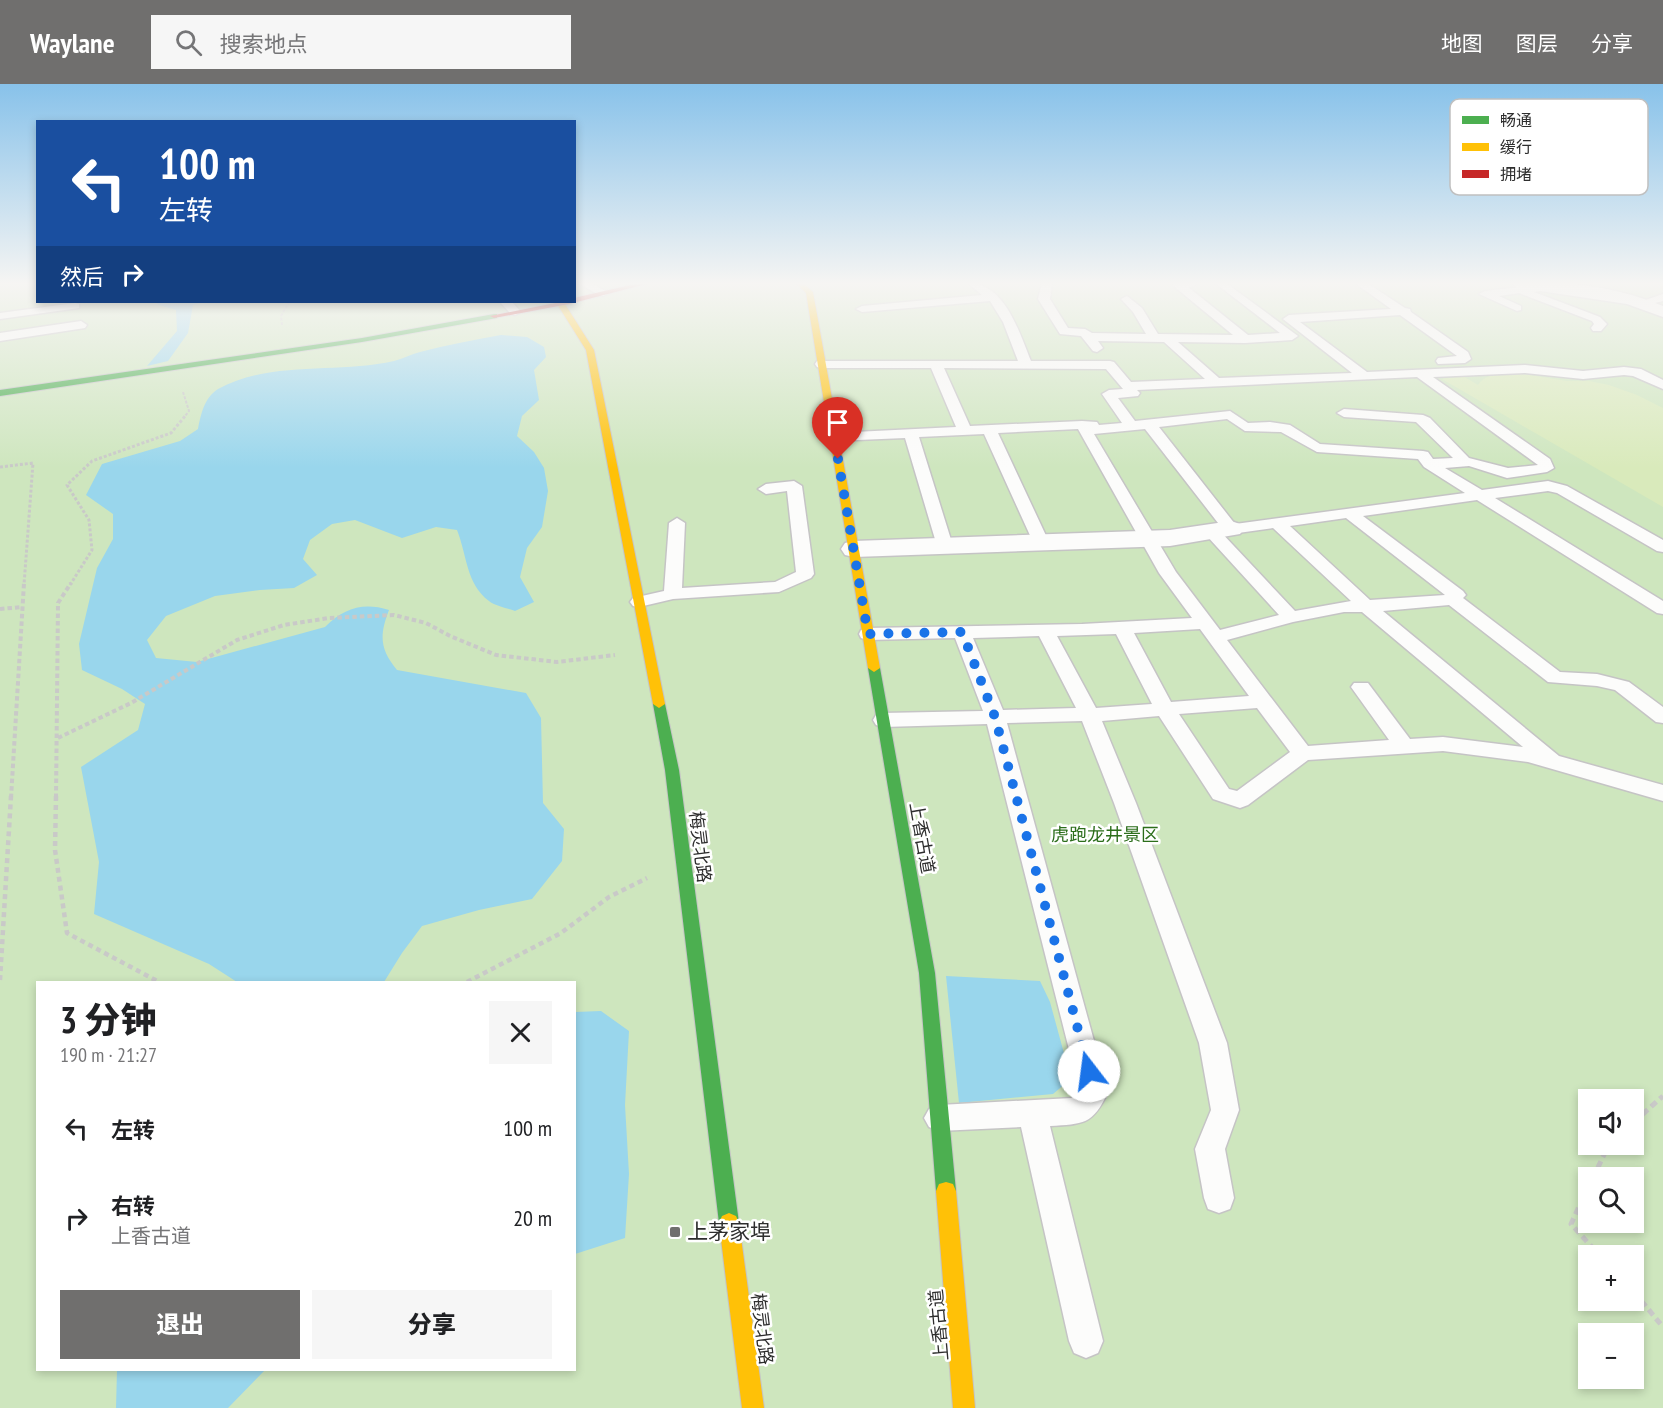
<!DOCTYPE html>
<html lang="zh">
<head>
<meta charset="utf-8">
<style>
	body { margin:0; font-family:"PT Sans Narrow","Noto Sans SC",sans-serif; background:#f6f6f6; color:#202124; height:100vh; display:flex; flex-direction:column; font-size:22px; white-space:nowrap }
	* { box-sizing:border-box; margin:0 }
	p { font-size:20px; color:#757577 }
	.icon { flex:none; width:33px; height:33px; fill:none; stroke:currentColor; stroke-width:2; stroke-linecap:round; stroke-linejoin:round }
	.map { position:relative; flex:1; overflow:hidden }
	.drawer { position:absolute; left:36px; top:897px; width:540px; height:390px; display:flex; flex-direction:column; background:#fff; border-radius:0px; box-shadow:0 3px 9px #0003 }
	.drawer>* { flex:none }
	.banner { position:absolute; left:36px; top:36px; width:540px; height:183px; border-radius:0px; box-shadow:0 3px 9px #0003; background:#1a4fa0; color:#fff; overflow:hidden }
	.fabs { position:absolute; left:1578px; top:1005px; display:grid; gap:12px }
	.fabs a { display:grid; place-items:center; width:66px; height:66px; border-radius:0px; background:#fff; box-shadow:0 3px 9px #0003; font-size:30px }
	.pin { position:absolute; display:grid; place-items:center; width:51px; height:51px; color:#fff; margin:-62px -26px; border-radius:50% 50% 50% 0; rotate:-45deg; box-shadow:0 0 6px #0007 }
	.pin .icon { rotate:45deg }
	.me { position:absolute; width:66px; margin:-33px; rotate:345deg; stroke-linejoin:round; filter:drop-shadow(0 0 4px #0008) }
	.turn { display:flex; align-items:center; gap:21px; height:126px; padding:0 24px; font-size:27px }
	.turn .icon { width:78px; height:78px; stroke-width:2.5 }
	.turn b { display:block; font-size:42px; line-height:51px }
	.then { display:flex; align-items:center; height:57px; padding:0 24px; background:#0003; gap:12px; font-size:22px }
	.round { display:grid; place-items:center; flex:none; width:63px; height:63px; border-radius:0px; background:#f6f6f6 }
	.head { display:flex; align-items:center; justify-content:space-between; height:102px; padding:0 24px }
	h1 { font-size:36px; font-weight:800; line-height:45px }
	.button { display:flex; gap:12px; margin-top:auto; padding:12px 24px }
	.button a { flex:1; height:69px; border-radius:0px; background:#706f6e; color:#fff; font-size:24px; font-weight:800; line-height:69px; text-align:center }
	.button a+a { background:#f6f6f6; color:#202124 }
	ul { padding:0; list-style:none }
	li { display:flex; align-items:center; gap:18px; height:90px; padding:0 24px }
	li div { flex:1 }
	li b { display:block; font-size:22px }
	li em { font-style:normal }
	header { display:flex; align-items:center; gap:36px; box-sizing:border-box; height:84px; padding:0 30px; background:#706f6e; color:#fff }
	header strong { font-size:28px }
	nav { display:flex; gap:33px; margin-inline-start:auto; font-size:21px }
	.search { width:420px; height:54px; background:#f6f6f6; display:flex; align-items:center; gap:15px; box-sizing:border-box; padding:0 21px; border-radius:0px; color:#757577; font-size:22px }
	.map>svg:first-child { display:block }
	.green { fill:#cee6be; fill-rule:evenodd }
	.pitch { fill:#d9eabb }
	.water { fill:#99d6ec }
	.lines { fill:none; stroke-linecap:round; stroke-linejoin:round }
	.lane-casing { stroke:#c5c4c5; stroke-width:3 }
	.street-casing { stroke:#c5c4c5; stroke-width:3 }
	.fast-casing { stroke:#c5c4c5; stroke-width:2 }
	.slow-casing { stroke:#c5c4c5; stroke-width:2 }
	.jam-casing { stroke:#c5c4c5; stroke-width:2 }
	.path-far4 { stroke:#c9c9c8; stroke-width:2; stroke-dasharray:3 1.5; stroke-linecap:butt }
	.path-far3 { stroke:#c9c9c8; stroke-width:3; stroke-dasharray:3 2; stroke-linecap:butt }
	.path-far2 { stroke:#c9c9c8; stroke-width:4; stroke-dasharray:4.5 3; stroke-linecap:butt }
	.path-far1 { stroke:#c9c9c8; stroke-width:4.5; stroke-dasharray:5 4; stroke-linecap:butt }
	.path { stroke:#c9c9c8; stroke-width:5; stroke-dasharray:7 4.5; stroke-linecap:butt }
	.lane { fill:#fcfcfb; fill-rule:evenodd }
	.street { fill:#fcfcfb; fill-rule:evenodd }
	.fast { fill:#4caf50; fill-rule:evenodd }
	.slow { fill:#ffc107; fill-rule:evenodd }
	.jam { fill:#c62828; fill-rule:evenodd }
	.route { stroke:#1a73e8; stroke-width:10; stroke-dasharray:0 18 }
	.poi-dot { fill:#706f6e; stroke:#fff; stroke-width:2 }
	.labels { text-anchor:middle; stroke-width:5; stroke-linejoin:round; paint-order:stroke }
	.park-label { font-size:18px; fill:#2c6e1b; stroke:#fff }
	.street-label { font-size:18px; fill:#2e2e2e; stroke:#fff }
	.near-poi-label { font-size:21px; fill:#2e2e2e; stroke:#fff; text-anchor:start }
	.key { fill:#fff; stroke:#c0c0c0; stroke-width:1.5 }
	.key-label { font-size:16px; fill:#2e2e2e }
</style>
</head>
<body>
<header>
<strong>Waylane</strong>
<div class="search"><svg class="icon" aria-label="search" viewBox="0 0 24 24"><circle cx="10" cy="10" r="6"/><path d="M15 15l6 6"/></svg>搜索地点</div>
<nav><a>地图</a><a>图层</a><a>分享</a></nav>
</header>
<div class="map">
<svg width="1663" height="1324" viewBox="0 0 1663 1324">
	<rect width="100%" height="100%" fill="#ece8e4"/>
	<path class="green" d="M0,199H37L38,218H574L575,199H1663V1324H0ZM38,898H574V1286H38ZM1588,1016H1634V1060H1588ZM1588,1094H1634V1138H1588ZM1588,1172H1634V1216H1588ZM1588,1250H1634V1294H1588Z"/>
	<path class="pitch" d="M1523,290L1567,297H1589L1609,301L1637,311L1663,324V423L1442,295L1463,292L1478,301C1486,287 1509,290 1523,290Z"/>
	<path class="water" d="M154,218H204L193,221L188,249L168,277L147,282L177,247L176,226L159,221Z
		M501,251L527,253L544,263L546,273L534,286L539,316L522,332L517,352L534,368L544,384L548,407L542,443L527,464L520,493L534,518L515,527C507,524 495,522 489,517C466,500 467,471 457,446L436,443L402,454L355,436L332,440L310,456L303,475L317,491L294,504L260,506L215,512L166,532L147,556L156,574L197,578L325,543C344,524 363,518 389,526C379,552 380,565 397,586L526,609L541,634L543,719L564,745L562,777L532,815L479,826L422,842L402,869L384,898H237L209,880L94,830L99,778L81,683L138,646L145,620L122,605L82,586L79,560L97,484L113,455V430L86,411L102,380L180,357L198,345C201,330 204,314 218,305C270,276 338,290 394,277C403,275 411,270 420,268C447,261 474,256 501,251Z
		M946,892L1040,897L1050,918L1068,984L1066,999L1053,1010L959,1019Z
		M601,927L629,947L625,1021L629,1090L625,1154L575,1170V928Z
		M117,1286H265L228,1324H116Z"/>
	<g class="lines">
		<defs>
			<path id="lane" d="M578,199H591L609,209L603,212L599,211Z
				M968,199C1005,199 1019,248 1031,277H1110L1114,278L1131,298L1205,295L1164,258L1098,257L1103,264L1097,268L1093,267L1081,252L1060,250L1038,215L1042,199H1052L1050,215L1068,244L1085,245L1092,249L1146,250L1133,228L1121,215L1127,212L1142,224L1158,250L1233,251L1176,204V200L1197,199L1196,201L1188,203L1248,251L1280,249L1215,199H1226L1298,252L1292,256L1245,259L1178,258L1219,294L1352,289L1283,235L1289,231L1391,225L1355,199H1367L1405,224L1410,225L1411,228L1468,268L1471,275L1465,279L1438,280L1436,277L1438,274L1457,272L1400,231L1300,238L1367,288L1525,281L1583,287L1624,283L1641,285L1663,296V305L1633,292L1624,291L1583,295L1525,289L1433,293L1550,375L1554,384L1547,388L1507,394L1469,382L1445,384L1482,406L1548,397L1567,402L1663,456V468L1657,467L1557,409L1548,407L1495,414L1663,517V530L1657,529L1477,416L1363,432L1463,507L1466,511L1463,514L1560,588L1597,590L1629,598L1663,623V639L1656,638L1615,606L1597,602L1548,598L1449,521L1383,527L1559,672L1663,701V717L1528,678L1443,667L1308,676L1248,721L1240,724L1213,715L1159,632L1102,637L1136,719L1227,959L1239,1026L1225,1065L1234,1114L1230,1125L1219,1129L1208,1125L1204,1114L1195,1065L1211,1026L1199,959L1114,719L1082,637L1007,639L1108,1008C1093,1041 1083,1040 1050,1042L1103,1257L1098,1269L1086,1274L1074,1269L1069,1257L1021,1043L939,1047L929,1043L924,1034L929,1025L939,1021L1072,1014L1079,1005L987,640L883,643L876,641L873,636L876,631L883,629L983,627L955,554L868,556L861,554L859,550L861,546L868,544L1082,540L1192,534L1159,489L1078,345L998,349L1049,458L1041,463L1033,458L984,350L919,353L953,462L945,467L937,462L905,354L834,357L827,353L834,349L956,343L931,284H821L817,283L815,280L817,277H1018L1003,238L990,217L862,228L856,225L862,222L982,211ZM944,284L1106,285L1123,305L1109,306L1102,310L1122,339L1099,341L1097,338L1082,337L970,342ZM1417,293L1538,381L1508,384L1469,374L1430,334L1423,331L1344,325L1337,329L1344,333L1416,338L1453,374L1433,375L1428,368L1423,367L1320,360L1290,341L1270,338L1248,339L1230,327L1135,337L1118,314L1138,312L1140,309L1137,306ZM1227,335L1245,347L1281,348L1317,368L1418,375L1424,383L1465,409L1235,440L1159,343ZM1145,345L1225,448L1231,450L1273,444L1351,517L1295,527L1218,445L1212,443L1204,448L1206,451L1279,531L1220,546L1176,488L1094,350ZM1346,434L1445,511L1370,516L1290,442ZM1344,528H1362L1523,663L1443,653L1410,655L1368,599H1354L1351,603L1389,656L1308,662L1227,556L1293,538ZM1200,545L1249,612L1171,618L1134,549ZM1116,550L1152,620L1096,624L1057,552ZM1039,552L1076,624L1003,626L973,554ZM1257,624L1290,668L1237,707L1229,705L1179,630Z
				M1548,200L1554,203L1552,205L1534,208L1600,233L1607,240L1601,247H1593L1591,244L1594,240L1592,237L1519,209L1499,212L1521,222V226L1517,227L1479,210L1485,207Z
				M1663,210V217L1643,222L1637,219Z
				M500,218H512L521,228L515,231L511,230Z
				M75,219L79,220V224L0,235V229Z
				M81,237L87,241L85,244L0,257V249Z
				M794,397L802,402L814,490L811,494L779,508L673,515L639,523L633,522L630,518L633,514L664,507L669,439L677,434L685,439L682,504L775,498L796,488L787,407L766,410L758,405L766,400Z"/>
			<path id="street" d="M1172,199H1194L1191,203H1175Z
				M1512,199C1561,195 1618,203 1663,222V233L1627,220L1521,204L1515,203Z
				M1231,437L1240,440L1244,445L1240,450L1170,462L854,473L845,471L841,465L845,459L854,457L1170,446Z"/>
			<path id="fast" d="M494,230H497V234L362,258L0,312V306L362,254Z
				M874,580L880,584L935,889L956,1107L953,1114L946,1116L939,1114L936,1107L919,889L868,584Z
				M659,616L665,620L679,686L739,1139L736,1146L729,1149L722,1146L719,1139L665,686L653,620Z"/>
			<path id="slow" d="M796,199H803L813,208L880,584L874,588L868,584L806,209Z
				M561,218L565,220L594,266L665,620L659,624L653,620L586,266L557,220Z
				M946,1098L953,1100L956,1107L975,1324H953L936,1107L939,1100Z
				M729,1129L736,1132L739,1139L764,1324H742L719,1139L722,1132Z"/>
			<path id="jam" d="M639,199H650L569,220L494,234L490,232L560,218H574V214Z"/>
		</defs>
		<use href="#lane" class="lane-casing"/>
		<use href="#street" class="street-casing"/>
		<use href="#fast" class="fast-casing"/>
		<use href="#slow" class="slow-casing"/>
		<use href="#jam" class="jam-casing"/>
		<path class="path-far4" d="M282,241L281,232L289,218
			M183,308L189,327L185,332"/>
		<path class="path-far3" d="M0,383L33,379L24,501
			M70,501L92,466L89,436L67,401L92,377L171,349L186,331"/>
		<path class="path-far2" d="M0,525L22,523
			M58,654L131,619L237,556L284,541L329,534L394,531L426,539L450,552L496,571L557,578L615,571
			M11,714L24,499
			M56,714L58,519L71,499"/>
		<path class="path-far1" d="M56,712L55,766L67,849L159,898
			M0,896L11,712
			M467,898L561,849L609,813L647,794"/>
		<path class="path" d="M1634,1038L1663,1012
			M1593,1094L1609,1060
			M1588,1103L1571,1140L1600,1172
			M1634,1208L1663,1243"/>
		<use href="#lane" class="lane"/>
		<use href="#street" class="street"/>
		<use href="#fast" class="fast"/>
		<use href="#slow" class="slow"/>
		<use href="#jam" class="jam"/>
	</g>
	<linearGradient id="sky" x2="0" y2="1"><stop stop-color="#88c2ea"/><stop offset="0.52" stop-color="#f6f5f3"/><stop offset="1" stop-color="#f6f5f3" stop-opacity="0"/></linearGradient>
	<rect width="1663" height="384" fill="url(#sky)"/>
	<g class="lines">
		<path class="route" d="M838,375L868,550L962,548L995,633L1089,987"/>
	</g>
	<rect class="poi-dot" x="669" y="1142" width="12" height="12" rx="3"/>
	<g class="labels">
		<g class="park-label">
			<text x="1105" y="757">虎跑龙井景区</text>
		</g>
		<g class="street-label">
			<text transform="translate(922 754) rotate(80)" y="6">上香古道</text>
			<text transform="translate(700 763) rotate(83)" y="6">梅灵北路</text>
			<text transform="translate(939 1241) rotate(-95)" y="6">上香古道</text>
			<text transform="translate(762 1245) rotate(83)" y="6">梅灵北路</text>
		</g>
		<g class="near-poi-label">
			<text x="687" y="1155">上茅家埠</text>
		</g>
	</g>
	<rect x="1450" y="15" width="198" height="96" rx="9" class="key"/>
	<rect x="1462" y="32" width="27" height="8" fill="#4caf50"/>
	<rect x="1462" y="59" width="27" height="8" fill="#ffc107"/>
	<rect x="1462" y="86" width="27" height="8" fill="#c62828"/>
	<g class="key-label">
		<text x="1500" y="42">畅通</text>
		<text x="1500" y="69">缓行</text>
		<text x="1500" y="96">拥堵</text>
	</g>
</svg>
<div class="fabs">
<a><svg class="icon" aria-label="sound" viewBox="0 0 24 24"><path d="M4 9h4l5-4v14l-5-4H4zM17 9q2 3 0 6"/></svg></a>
<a><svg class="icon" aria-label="search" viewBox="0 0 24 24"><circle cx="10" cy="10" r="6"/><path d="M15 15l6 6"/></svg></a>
<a>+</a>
<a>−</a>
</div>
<div class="pin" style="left:838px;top:375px;background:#d93025"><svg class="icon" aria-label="arrive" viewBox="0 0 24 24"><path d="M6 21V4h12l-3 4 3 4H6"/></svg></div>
<svg class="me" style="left:1089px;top:987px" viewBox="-20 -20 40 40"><circle r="19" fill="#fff"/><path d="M0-13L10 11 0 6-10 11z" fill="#1a73e8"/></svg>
<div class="banner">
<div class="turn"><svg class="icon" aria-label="left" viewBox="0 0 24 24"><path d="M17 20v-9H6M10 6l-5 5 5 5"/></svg><div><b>100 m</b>左转</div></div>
<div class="then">然后<svg class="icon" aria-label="right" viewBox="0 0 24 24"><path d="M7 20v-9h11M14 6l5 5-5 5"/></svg></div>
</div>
<section class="drawer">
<div class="head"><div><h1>3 分钟</h1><p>190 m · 21:27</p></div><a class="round"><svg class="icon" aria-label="close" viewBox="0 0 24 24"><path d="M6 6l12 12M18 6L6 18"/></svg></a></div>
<ul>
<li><svg class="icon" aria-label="left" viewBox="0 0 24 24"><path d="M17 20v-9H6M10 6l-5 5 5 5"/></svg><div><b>左转</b></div><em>100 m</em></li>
<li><svg class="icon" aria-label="right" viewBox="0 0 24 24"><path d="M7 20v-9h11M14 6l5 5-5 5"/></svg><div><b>右转</b><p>上香古道</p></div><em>20 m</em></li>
</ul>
<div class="button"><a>退出</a><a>分享</a></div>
</section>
</div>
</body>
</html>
